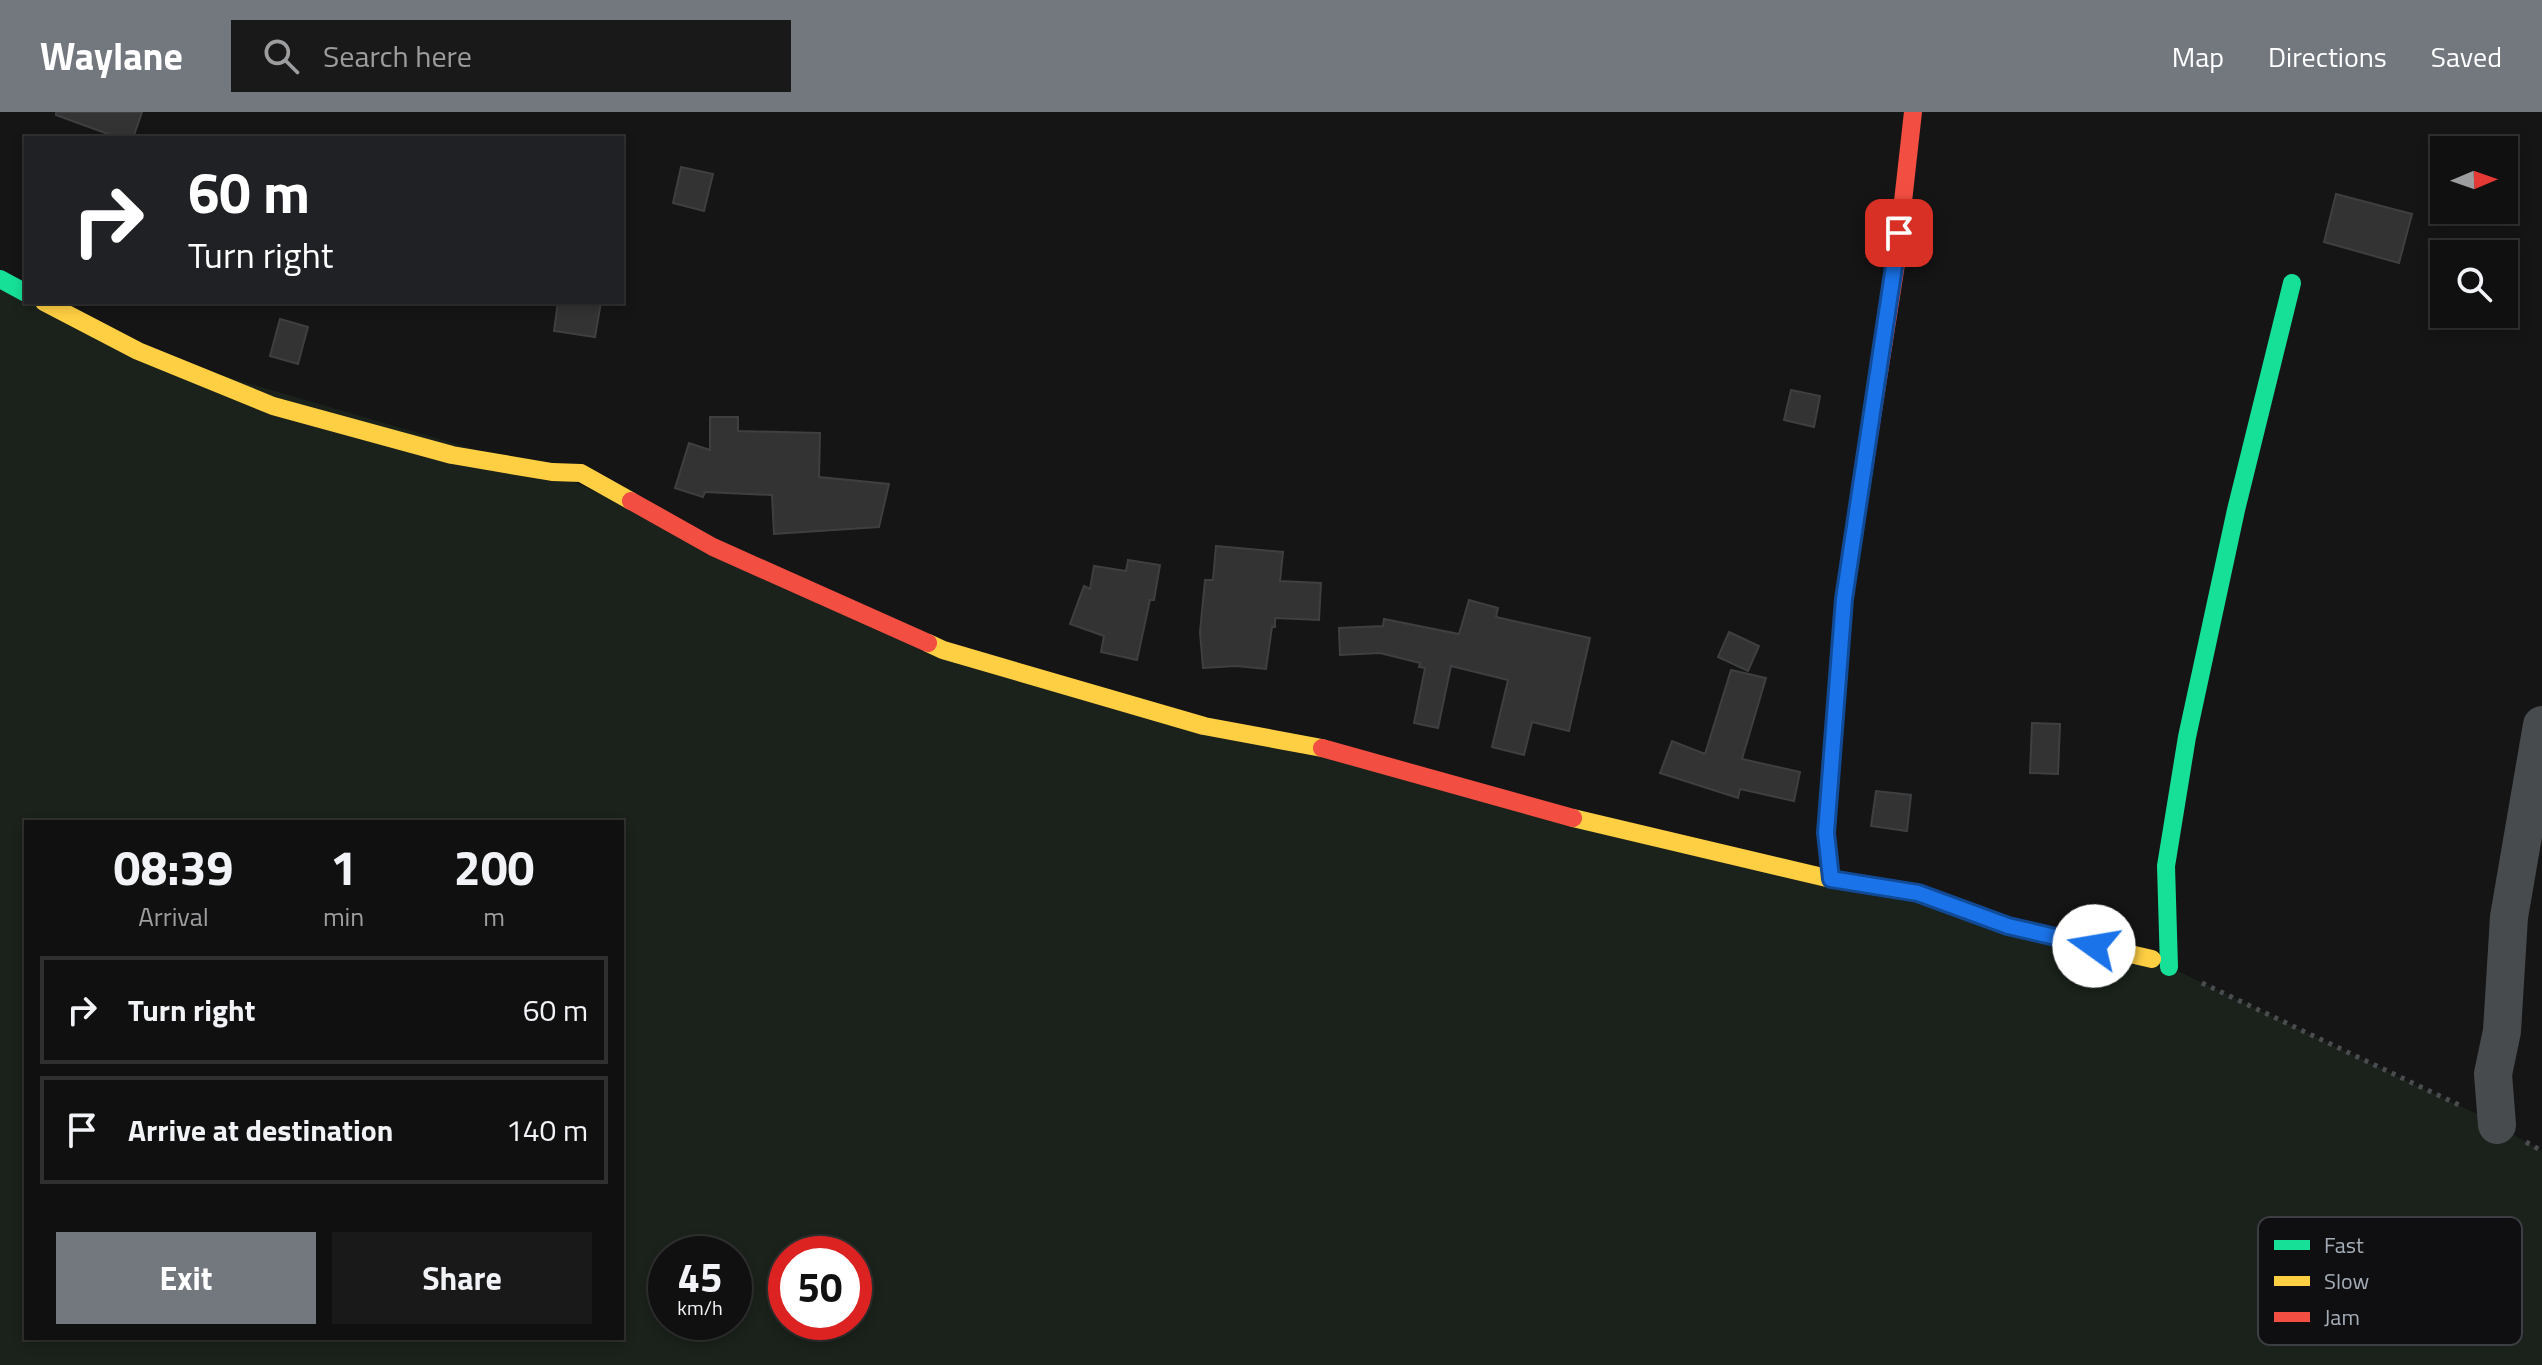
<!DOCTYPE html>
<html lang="en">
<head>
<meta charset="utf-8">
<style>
	body { margin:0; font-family:"Titillium Web",sans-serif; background:#191919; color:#f1f3f6; height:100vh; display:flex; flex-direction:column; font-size:30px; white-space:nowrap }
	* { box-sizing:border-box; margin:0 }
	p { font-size:26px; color:#9c9d9f }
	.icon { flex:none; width:44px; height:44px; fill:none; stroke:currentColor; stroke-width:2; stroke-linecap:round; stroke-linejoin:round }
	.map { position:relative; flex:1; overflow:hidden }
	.sheet { position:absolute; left:24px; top:708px; width:600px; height:520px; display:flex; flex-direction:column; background:#101010; border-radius:0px; box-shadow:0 4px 12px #0003,0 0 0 2px #303030 }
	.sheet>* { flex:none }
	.top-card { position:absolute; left:24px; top:24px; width:600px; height:168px; border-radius:0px; box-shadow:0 4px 12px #0003,0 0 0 2px #303030; background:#202124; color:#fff; overflow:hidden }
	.needle { width:52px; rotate:88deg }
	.controls { position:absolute; left:2430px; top:24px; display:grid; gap:16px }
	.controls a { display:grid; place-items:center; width:88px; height:88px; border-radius:0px; background:#101010; box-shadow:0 4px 12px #0003,0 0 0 2px #303030; font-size:40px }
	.speed { position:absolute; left:648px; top:1124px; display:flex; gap:16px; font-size:40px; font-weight:700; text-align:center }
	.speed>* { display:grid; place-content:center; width:104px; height:104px; border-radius:50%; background:#101010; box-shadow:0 4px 12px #0003,0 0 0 2px #303030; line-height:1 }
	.speed small { font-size:20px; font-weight:400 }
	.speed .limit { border:12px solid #d22; background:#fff; color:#111 }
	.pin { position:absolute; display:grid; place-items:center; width:68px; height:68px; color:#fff; margin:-34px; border-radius:16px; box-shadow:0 4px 12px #0006 }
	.me { position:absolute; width:88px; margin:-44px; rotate:283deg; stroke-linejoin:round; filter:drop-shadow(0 0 6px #0008) }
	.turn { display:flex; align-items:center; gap:28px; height:168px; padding:0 32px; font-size:36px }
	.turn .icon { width:104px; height:104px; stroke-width:2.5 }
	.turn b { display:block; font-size:56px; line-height:68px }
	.eta { display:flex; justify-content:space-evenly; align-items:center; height:136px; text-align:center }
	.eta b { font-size:48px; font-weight:700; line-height:56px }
	.action { display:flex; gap:16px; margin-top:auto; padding:16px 32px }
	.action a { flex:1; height:92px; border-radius:0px; background:#72787e; color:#fff; font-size:32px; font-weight:700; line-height:92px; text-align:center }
	.action a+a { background:#191919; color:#f1f3f6 }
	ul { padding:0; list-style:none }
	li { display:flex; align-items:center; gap:24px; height:108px; margin:0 16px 12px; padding:0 16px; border:4px solid #303030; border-radius:0px }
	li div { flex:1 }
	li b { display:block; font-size:30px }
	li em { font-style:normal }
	header { display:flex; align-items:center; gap:48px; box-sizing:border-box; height:112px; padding:0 40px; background:#72787e; color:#fff }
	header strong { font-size:38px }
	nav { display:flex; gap:44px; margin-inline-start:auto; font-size:28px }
	.search { width:560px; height:72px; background:#191919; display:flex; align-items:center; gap:20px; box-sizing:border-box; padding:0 28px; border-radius:0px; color:#9c9d9f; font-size:30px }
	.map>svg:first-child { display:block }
	.green { fill:#1a221b; fill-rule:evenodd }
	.building { fill:#333334; stroke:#3d3f41; stroke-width:2 }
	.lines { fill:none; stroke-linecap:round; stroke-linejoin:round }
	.path { stroke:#4a4c4f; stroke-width:5; stroke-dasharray:4 6; stroke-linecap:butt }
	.street { stroke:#484b4e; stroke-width:38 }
	.fast { stroke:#16e098; stroke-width:18 }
	.slow { stroke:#ffcf43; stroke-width:18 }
	.jam { stroke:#f24e42; stroke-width:18 }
	.route-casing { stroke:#114b97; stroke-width:20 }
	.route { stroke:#1a73e8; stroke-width:14 }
	.key { fill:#0f0f11; stroke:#3c3e43; stroke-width:2 }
	.key-label { font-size:22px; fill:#a4adb7 }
</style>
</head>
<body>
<header>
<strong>Waylane</strong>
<div class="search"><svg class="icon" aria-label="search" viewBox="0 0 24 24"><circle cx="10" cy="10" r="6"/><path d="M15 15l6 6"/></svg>Search here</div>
<nav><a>Map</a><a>Directions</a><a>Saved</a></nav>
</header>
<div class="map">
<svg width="2542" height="1253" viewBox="0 0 2542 1253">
	<rect width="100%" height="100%" fill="#151515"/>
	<path class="green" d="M0,167L138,239L552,360L943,538L2169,855L2481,1004L2542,1039V1253H0ZM26,710H622V1226H26ZM666,1142H734V1210H666ZM786,1142H854V1210H786Z"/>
	<path class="building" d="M56,0H142L133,26H119L56,3Z
		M681,55L713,62L704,99L673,91Z
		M2336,82L2412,102L2399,151L2324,130Z
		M558,190H601L595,225L554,219Z
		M280,207L308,215L298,252L270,244Z
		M1791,278L1820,284L1814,315L1784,308Z
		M710,305H738V319L820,321L819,365L889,372L879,415L774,422L772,383L705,380L703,385L675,376L689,331L710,338Z
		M1216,434L1283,440L1280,469L1321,471L1319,508L1275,506V515H1272L1266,557L1236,554L1203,556L1200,520L1205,468H1213Z
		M1128,448L1160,453L1154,488H1150L1137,548L1101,540L1104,524L1070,512L1084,474L1090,477L1094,454L1126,459Z
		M1469,488L1498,496L1496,505L1590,526L1569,619L1532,610L1524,643L1492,635L1508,568L1451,554L1438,616L1414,611L1425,556L1419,555L1420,551L1380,541L1340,543L1339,516L1383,514L1384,507L1459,522Z
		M1729,520L1759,534L1748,559L1718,545Z
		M1731,558L1766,566L1742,647L1800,660L1794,689L1740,677L1738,686L1660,661L1672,629L1705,642Z
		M2032,611L2060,612L2058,662L2030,661Z
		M1876,679L1911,683L1907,719L1871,714Z"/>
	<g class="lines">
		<path class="path" d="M2202,871L2461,994
			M2526,1030L2542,1039"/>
		<path class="street" d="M2497,1013L2493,962L2502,919L2509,805L2542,613"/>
		<path class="fast" d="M0,167L26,181
			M2169,855L2166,754L2187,625L2236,398L2292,171"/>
		<path class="slow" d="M44,190L138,239L273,294L452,343L552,360L581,361L631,389
			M928,531L943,538L1204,614L1322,636
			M1573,706L1831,767L1918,781L2008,814L2152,847
			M1831,767L1826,721L1844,487L1867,337"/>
		<path class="jam" d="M1867,337L1896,152L1913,0
			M631,389L713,435L928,531
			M1322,636L1573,706"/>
	</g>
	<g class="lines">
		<defs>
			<path id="route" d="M1899,121L1844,487L1826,721L1831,767L1918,781L2008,814L2094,834"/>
		</defs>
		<use href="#route" class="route-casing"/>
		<use href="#route" class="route"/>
	</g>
	<rect x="2258" y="1105" width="264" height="128" rx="12" class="key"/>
	<rect x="2274" y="1128" width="36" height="10" fill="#16e098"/>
	<rect x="2274" y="1164" width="36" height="10" fill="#ffcf43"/>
	<rect x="2274" y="1200" width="36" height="10" fill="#f24e42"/>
	<g class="key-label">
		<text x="2324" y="1141">Fast</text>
		<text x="2324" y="1177">Slow</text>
		<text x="2324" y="1213">Jam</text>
	</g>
</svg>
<div class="controls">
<a><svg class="needle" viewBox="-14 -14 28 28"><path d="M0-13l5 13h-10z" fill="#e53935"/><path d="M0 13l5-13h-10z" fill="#9c9d9f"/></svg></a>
<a><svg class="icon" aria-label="search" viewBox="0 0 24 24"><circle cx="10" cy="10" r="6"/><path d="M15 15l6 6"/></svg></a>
</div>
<div class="speed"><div>45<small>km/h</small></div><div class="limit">50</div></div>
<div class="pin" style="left:1899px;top:121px;background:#d93025"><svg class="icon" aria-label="arrive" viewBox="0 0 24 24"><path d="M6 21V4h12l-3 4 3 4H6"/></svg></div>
<svg class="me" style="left:2094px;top:834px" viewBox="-20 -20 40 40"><circle r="19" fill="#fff"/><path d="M0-13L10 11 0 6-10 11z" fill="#1a73e8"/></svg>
<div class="top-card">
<div class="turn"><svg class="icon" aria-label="right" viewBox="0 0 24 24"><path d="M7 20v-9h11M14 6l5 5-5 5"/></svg><div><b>60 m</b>Turn right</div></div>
</div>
<section class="sheet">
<div class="eta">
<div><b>08:39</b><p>Arrival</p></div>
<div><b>1</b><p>min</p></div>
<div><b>200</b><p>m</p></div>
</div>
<ul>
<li><svg class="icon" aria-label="right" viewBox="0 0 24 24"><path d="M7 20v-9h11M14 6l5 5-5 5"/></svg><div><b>Turn right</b></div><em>60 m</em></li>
<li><svg class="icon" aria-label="arrive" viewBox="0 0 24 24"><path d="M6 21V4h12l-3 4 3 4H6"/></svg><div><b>Arrive at destination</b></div><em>140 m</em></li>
</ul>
<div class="action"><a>Exit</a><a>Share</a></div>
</section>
</div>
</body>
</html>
